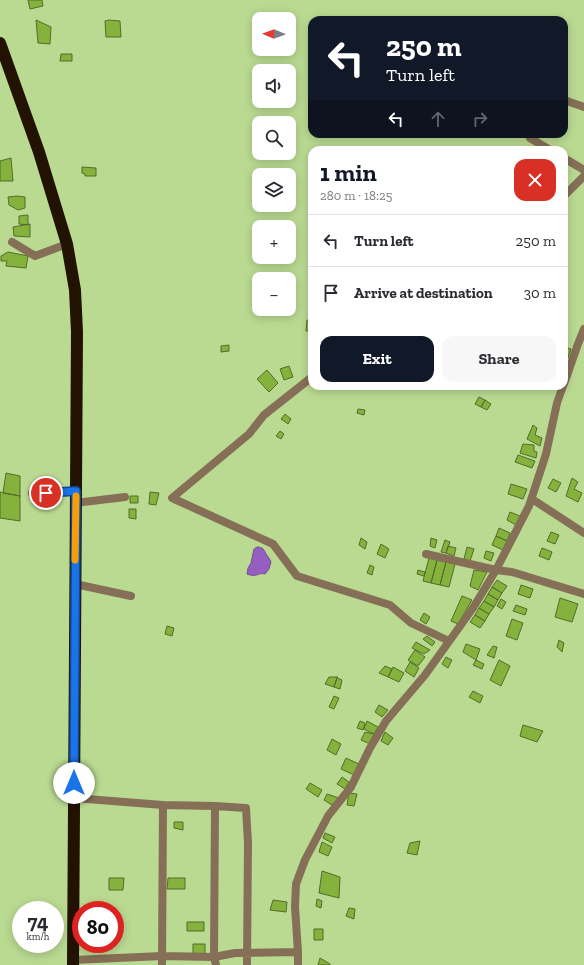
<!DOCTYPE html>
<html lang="en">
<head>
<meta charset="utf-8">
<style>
	body { margin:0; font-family:"Zilla Slab",serif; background:#f7f7f7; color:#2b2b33; height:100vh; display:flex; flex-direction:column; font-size:15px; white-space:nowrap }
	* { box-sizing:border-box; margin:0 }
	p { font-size:13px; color:#7c7c81 }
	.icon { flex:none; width:22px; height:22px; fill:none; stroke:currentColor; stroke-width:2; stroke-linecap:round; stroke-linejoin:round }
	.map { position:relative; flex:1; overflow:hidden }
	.panel { position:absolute; left:308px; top:146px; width:260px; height:244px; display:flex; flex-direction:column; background:#fff; border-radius:12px; box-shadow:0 2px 10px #0003 }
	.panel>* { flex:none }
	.top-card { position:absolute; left:308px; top:16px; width:260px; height:122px; border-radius:12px; box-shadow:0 2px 10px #0003; background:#111827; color:#fff; overflow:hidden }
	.needle { width:26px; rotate:271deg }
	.fabs { position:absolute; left:252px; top:12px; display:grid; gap:8px }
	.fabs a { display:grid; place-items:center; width:44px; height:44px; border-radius:8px; background:#fff; box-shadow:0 2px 10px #0003; font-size:20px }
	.speed { position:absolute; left:12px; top:901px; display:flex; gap:8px; font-size:20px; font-weight:700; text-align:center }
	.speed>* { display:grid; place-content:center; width:52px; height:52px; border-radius:50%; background:#fff; box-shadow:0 2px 10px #0003; line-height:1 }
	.speed small { font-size:10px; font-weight:400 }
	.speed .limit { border:6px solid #d22; background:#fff; color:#111 }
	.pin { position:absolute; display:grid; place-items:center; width:34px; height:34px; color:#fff; margin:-17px; border:2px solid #fff; border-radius:50%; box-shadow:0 1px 4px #0007 }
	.me { position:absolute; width:44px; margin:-22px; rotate:0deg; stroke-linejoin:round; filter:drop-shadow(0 0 3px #0008) }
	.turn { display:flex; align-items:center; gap:14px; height:84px; padding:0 12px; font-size:18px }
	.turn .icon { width:52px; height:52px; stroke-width:2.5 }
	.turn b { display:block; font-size:28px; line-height:34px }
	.lanes { display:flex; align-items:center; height:38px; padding:0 12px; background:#0003; justify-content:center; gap:20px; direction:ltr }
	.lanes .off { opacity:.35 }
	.round { display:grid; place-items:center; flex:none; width:42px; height:42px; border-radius:12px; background:#f7f7f7 }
	.overview { display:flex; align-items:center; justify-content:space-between; height:68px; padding:0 12px }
	h1 { font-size:24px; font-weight:700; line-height:30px; color:#111827 }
	.action { display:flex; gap:8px; margin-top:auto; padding:8px 12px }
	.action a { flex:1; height:46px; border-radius:12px; background:#111827; color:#fff; font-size:16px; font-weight:700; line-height:46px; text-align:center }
	.action a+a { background:#f7f7f7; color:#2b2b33 }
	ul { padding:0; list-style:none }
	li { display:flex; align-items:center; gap:12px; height:52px; padding:0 12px; border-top:1px solid #e1e1e2 }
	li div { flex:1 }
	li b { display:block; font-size:15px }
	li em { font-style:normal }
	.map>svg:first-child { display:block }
	.water { fill:#955fc1; stroke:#73518c }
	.building { fill:#85b23c; stroke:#526d29 }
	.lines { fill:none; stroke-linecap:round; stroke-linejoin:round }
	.minor { stroke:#856f57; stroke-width:8 }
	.highway { stroke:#221202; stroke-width:12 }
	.route-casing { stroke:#114b97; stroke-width:10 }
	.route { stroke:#1a73e8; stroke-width:7 }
	.slow { stroke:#f59e0b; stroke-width:7 }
</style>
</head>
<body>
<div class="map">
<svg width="584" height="965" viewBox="0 0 584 965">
	<rect width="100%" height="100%" fill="#bada92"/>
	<path class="water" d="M257,547C263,547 264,550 266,554C268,557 270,559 271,562L269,569L265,574C258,572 257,578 247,574L248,568L251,563L254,549Z"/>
	<path class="building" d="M28,0H42L43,6L30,9Z
		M36,20L51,27L50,44L38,43Z
		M109,20L120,21L121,37H106L105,21Z
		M61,54H72V61H60Z
		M11,158L13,181H0V161Z
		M82,167L96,168V176H85V174L82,173Z
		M17,196L25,197V208L18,210L9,205L8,197Z
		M28,215V225L19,224V216Z
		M30,224V237L14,236L13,227Z
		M8,252L28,256L26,268L6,266L7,261H1V256Z
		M307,320H312V331H306Z
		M229,345V351L221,352V346Z
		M564,347L571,349L568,358L564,357Z
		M289,366L293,377L284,380L280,369Z
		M267,370L278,383L269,392L257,379Z
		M479,397L485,400L481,407L475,404Z
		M485,400L491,404L487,410L481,407Z
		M358,409L365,410L364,415L357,413Z
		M285,414L291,419L288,424L281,419Z
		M533,425L537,428L535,435L542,438L540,446L527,439Z
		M280,431L284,434L281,439L276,436Z
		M523,444L534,445V451L537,452L536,458L520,453Z
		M518,455L535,461L532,468L515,462Z
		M6,473L20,476V496L3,493Z
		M572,478L578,482L574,489L582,493L578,502L566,496Z
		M553,479L561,483L556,492L548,488Z
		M511,484L527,489L523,499L508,494Z
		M0,492L20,496V521L0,518Z
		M150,492L159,493L156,505L149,504Z
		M130,496H138V503H130Z
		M129,509H136V519L129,518Z
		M510,512L520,516L516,525L507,520Z
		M499,528L510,533L507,541L496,536Z
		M551,532L559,535L555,544L547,541Z
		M496,536L507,541L503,550L492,545Z
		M361,538L367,542L365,549L359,545Z
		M431,538L437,540L435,548L430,546Z
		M445,540L450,542L446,553L441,552Z
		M381,544L389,549L385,558L377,554Z
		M448,546L456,548L454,556L446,553Z
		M467,547L474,549L470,561L464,559Z
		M542,548L552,552L549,560L539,556Z
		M486,551L494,553L491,561L484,558Z
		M429,558L437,560L431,583L423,581Z
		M437,560L446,562L440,585L431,583Z
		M446,562L455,564L449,587L440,585Z
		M370,565L374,567L372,575L367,573Z
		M418,570L425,572L424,576L417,574Z
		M474,570L487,572L478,590L470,586Z
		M497,580L507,586L502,593L492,587Z
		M521,585L533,589L530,598L518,594Z
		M492,587L502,593L498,600L488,594Z
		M488,594L498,600L494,607L484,601Z
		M462,596L472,600L458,624L451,621Z
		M560,598L578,604L572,622L555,617Z
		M501,599L506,602L502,609L497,606Z
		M484,601L494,607L489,614L479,608Z
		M516,605L527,609L525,615L513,611Z
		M479,608L489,614L485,621L475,615Z
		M424,613L430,617L426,624L420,620Z
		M475,615L485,621L480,628L470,622Z
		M512,619L523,623L517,640L506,636Z
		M167,626L174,628L172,636L165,634Z
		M427,636L435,642L432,646L423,639Z
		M559,640L564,643L562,652L557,647Z
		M416,642L430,650L424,654L412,648Z
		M466,644L480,649L476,660L463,652Z
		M493,646L497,647L494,658L487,655Z
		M415,650L425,657L418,666L408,660Z
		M446,657L452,660L448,668L442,664Z
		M476,660L484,664L482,669L473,665Z
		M499,660L510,666L501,686L490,680Z
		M410,662L419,668L414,677L405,671Z
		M385,666L392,669L388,677L379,673Z
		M393,667L404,673L399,682L388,677Z
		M329,677H338L337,678L334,687L325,684Z
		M337,678L342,680L340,689L334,687Z
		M473,691L483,696L480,703L469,697Z
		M334,696L339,698L334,709L329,707Z
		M379,705L388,710L382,717L375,712Z
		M360,721L365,723L363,730L357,728Z
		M367,721L378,727L374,734L364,729Z
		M523,725L543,731L537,742L520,736Z
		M365,732L374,734L370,744L361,740Z
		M385,732L393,738L388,745L381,741Z
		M332,739L341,744L336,755L327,750Z
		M346,758L359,764L354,775L341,769Z
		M342,777L349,782L345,789L337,784Z
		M310,783L322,790L318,797L306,789Z
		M349,793L357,794L354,806L347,805Z
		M327,794L339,798L332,805L324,800Z
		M174,822H183V830L174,828Z
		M325,833L335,837L332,843L323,838Z
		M420,841L417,855L407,853L410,843Z
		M322,842L332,847L328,856L319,852Z
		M322,871L340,877L339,898L319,893Z
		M109,878H124L123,890H109Z
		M168,878H185V889H167Z
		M317,899L322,901L321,908L316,906Z
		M273,900L287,902L286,912L270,910Z
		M349,908L355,909L354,919L346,916Z
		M187,922H204V931H187Z
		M314,929H323V940H314Z
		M193,944H205V954L193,956Z
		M320,958L330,964V965H318Z"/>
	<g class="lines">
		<path class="minor" d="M564,100L584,107
			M530,138L550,150
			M564,158L584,170
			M564,196L584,176
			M12,242L35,256L67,244
			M312,377L264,415L249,434L172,498L273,544L297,576L390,605L411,623L449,641
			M564,384L578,344L584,329
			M32,493L76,491
			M532,499L584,533
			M75,503L125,497
			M426,554L496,570L512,572L584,594
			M75,584L131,596
			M74,798L163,805L162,965
			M215,806L246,808L248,843L247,965
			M73,960L162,956L214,957L215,806L163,805
			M216,965L214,957L235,953L298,952
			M298,965V952L295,907L296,884L305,860L328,816L351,787L370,748L386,721L425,675L473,608L496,570L529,506L546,454L557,403L563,386"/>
		<path class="highway" d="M0,43L39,152L67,244L75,290L77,332L73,965"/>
	</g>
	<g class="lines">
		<defs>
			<path id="route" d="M46,493L76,491L74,783"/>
		</defs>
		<use href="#route" class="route-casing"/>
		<use href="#route" class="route"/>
		<path class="slow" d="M75,560L76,496"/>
	</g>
</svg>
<div class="fabs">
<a><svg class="needle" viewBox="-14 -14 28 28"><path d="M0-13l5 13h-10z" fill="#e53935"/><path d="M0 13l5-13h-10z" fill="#7c7c81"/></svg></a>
<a><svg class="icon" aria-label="sound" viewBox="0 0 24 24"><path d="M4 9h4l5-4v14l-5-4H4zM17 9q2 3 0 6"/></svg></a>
<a><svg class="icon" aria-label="search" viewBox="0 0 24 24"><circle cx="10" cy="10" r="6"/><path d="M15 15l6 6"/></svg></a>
<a><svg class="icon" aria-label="layers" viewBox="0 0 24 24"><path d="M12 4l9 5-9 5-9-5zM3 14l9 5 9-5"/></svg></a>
<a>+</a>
<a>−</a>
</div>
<div class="speed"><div>74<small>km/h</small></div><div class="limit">80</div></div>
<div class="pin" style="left:46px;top:493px;background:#d93025"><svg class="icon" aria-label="arrive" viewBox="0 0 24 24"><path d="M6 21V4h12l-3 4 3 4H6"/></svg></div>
<svg class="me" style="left:74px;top:783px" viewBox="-20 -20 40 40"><circle r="19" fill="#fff"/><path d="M0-13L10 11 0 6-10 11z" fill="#1a73e8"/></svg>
<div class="top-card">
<div class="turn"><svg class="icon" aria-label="left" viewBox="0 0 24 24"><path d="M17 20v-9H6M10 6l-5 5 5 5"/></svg><div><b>250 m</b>Turn left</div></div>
<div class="lanes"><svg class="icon" aria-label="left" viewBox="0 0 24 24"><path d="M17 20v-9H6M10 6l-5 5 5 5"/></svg><svg class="icon off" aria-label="ahead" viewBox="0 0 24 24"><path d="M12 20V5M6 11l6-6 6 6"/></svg><svg class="icon off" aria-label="right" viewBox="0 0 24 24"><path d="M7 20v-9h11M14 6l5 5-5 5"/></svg></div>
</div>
<section class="panel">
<div class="overview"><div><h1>1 min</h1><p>280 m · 18:25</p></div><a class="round" style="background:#d93025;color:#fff"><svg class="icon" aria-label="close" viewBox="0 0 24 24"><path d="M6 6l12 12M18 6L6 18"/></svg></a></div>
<ul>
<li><svg class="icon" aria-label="left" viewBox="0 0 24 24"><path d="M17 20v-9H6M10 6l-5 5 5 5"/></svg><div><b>Turn left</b></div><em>250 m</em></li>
<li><svg class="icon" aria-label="arrive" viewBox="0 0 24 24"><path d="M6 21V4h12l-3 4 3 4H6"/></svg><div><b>Arrive at destination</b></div><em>30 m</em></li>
</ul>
<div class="action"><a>Exit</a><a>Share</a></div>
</section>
</div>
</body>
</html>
